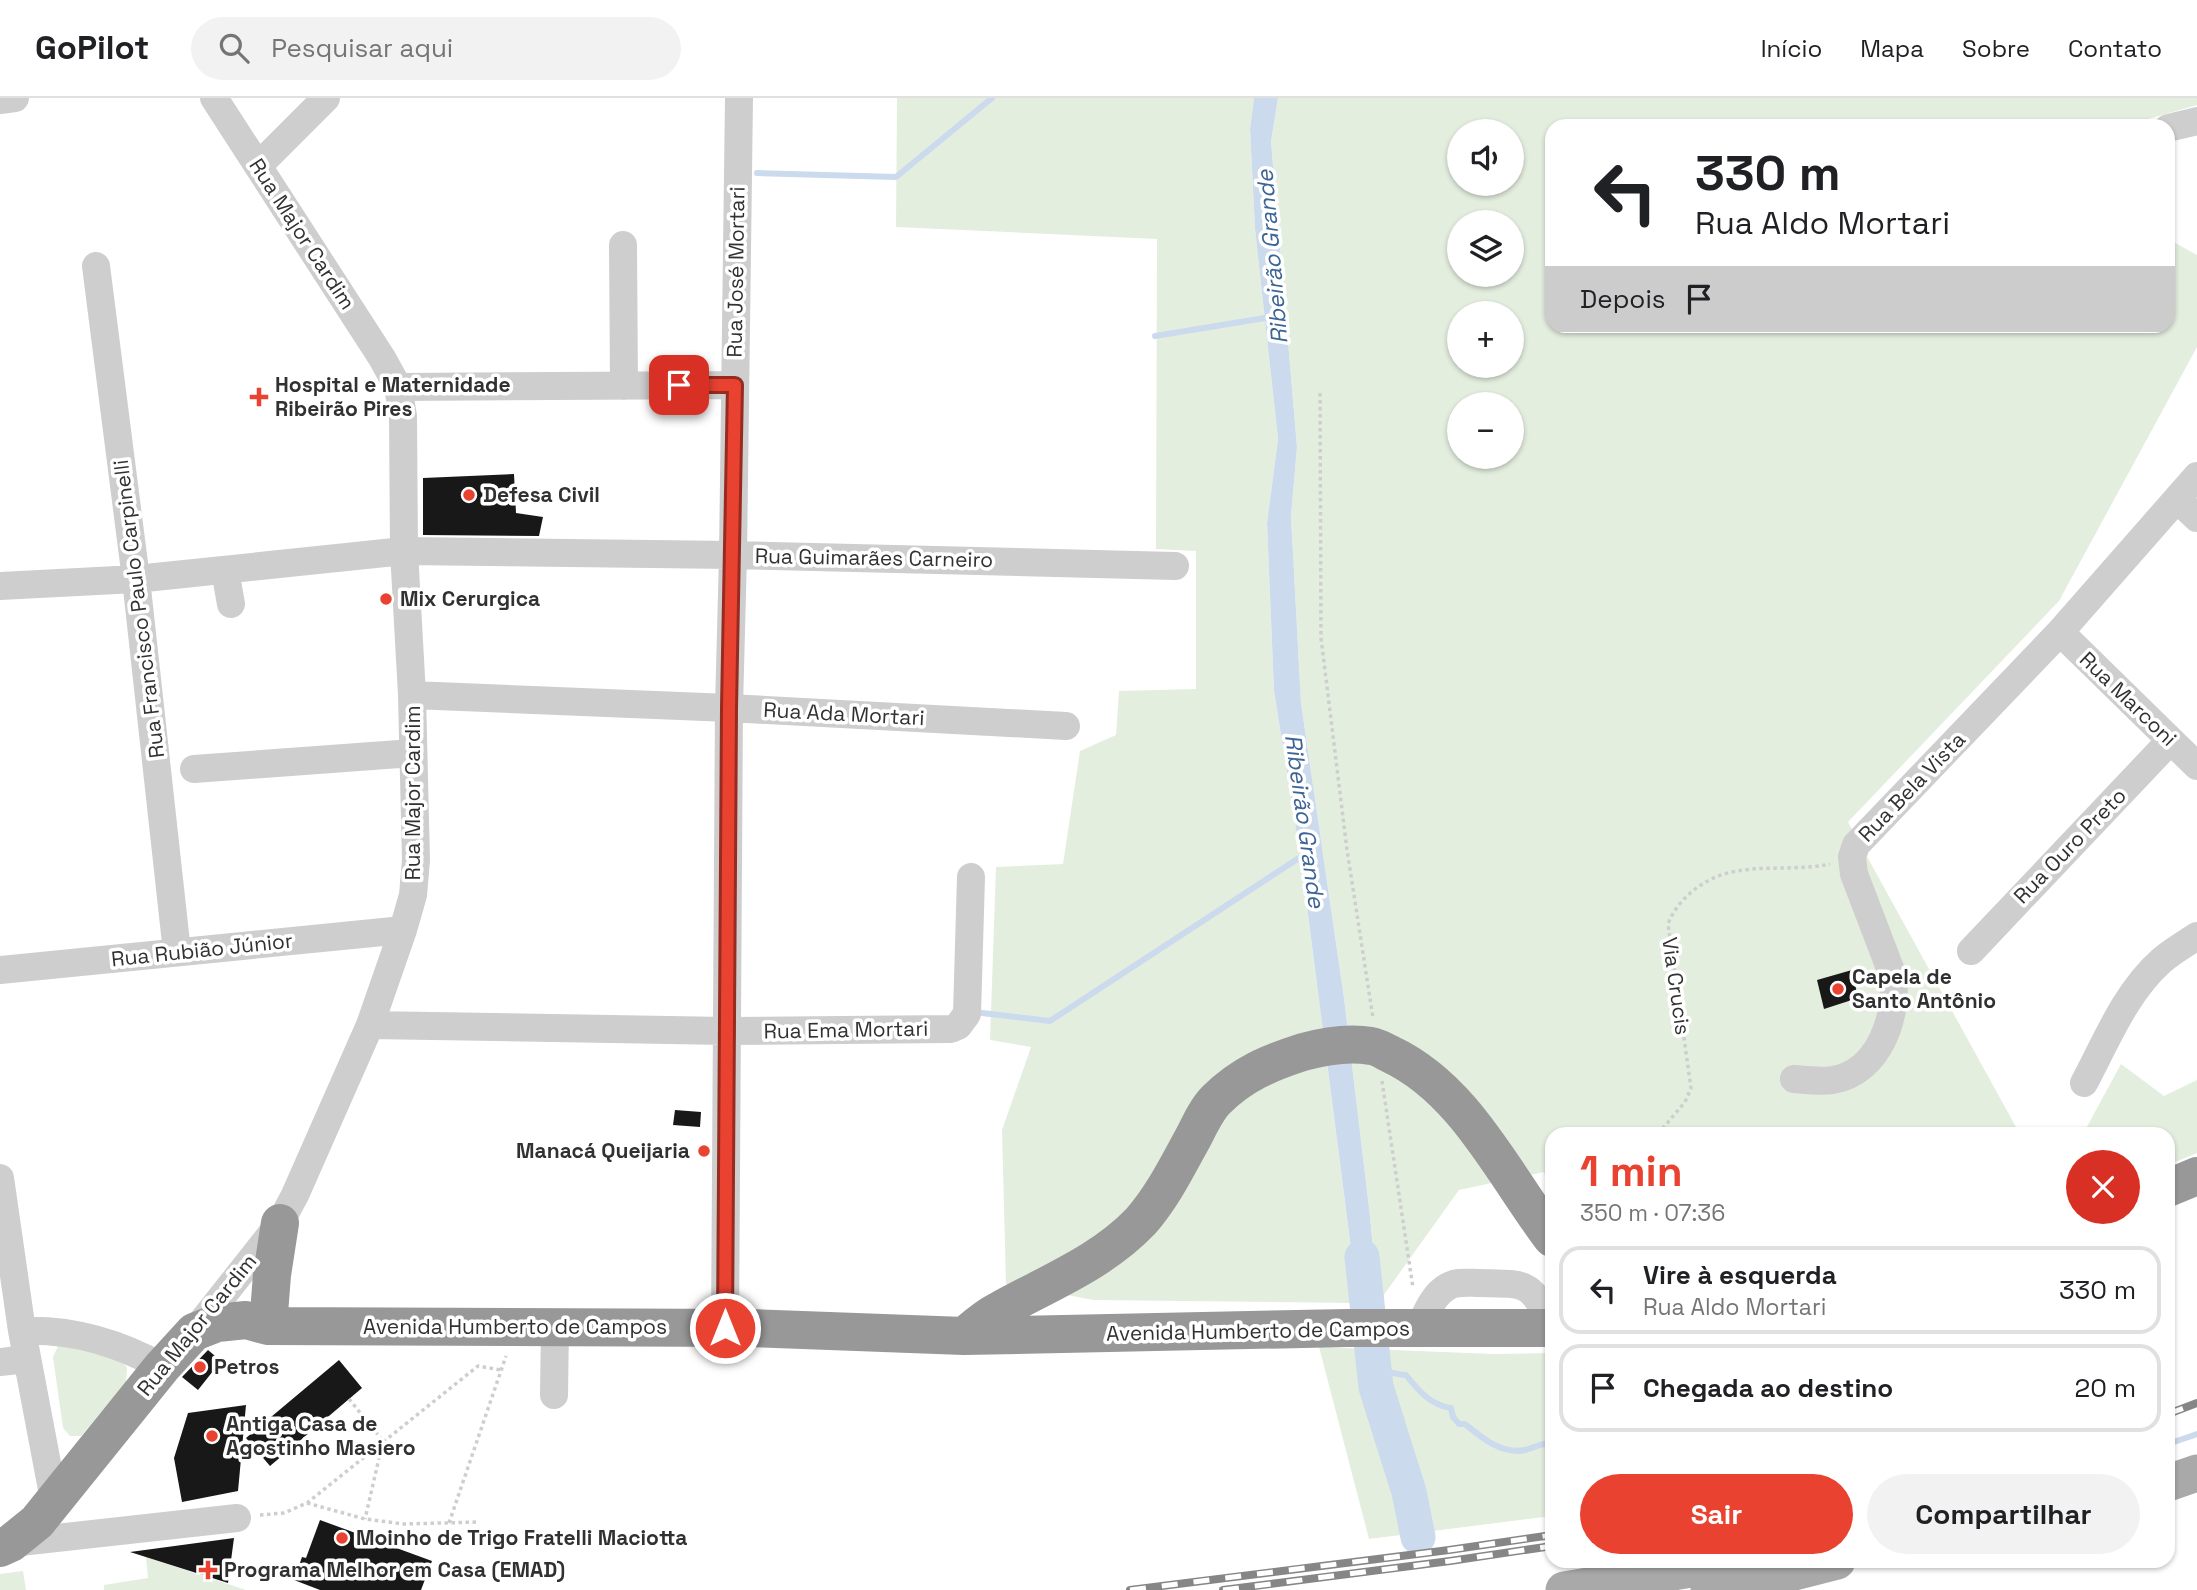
<!DOCTYPE html>
<html lang="pt">
<head>
<meta charset="utf-8">
<style>
	body { margin:0; font-family:"Space Grotesk",sans-serif; background:#f2f2f2; color:#202124; height:100vh; display:flex; flex-direction:column; font-size:26px; white-space:nowrap }
	* { box-sizing:border-box; margin:0 }
	p { font-size:23px; color:#757577 }
	.icon { flex:none; width:38px; height:38px; fill:none; stroke:currentColor; stroke-width:2; stroke-linecap:round; stroke-linejoin:round }
	.map { position:relative; flex:1; overflow:hidden }
	.drawer { position:absolute; left:1545px; top:1029px; width:630px; height:441px; display:flex; flex-direction:column; background:#fff; border-radius:21px; box-shadow:0 2px 5px #0004 }
	.drawer>* { flex:none }
	.hud { position:absolute; left:1545px; top:21px; width:630px; height:214px; border-radius:21px; box-shadow:0 2px 5px #0004; background:#fff; color:#202124; overflow:hidden }
	.controls { position:absolute; left:1447px; top:21px; display:grid; gap:14px }
	.controls a { display:grid; place-items:center; width:77px; height:77px; border-radius:50%; background:#fff; box-shadow:0 2px 5px #0004; font-size:35px }
	.pin { position:absolute; display:grid; place-items:center; width:60px; height:60px; color:#fff; margin:-30px; border-radius:14px; box-shadow:0 4px 10px #0006 }
	.me { position:absolute; width:77px; margin:-38px; rotate:0deg; stroke-linejoin:round; filter:drop-shadow(0 0 5px #0008) }
	.turn { display:flex; align-items:center; gap:24px; height:147px; padding:0 35px; font-size:32px }
	.turn .icon { width:91px; height:91px; stroke-width:2.5 }
	.turn b { display:block; font-size:49px; line-height:60px }
	.then { display:flex; align-items:center; height:66px; padding:0 35px; background:#0003; gap:14px; font-size:26px }
	.round { display:grid; place-items:center; flex:none; width:74px; height:74px; border-radius:37px; background:#f2f2f2 }
	.overview { display:flex; align-items:center; justify-content:space-between; height:119px; padding:0 35px }
	h1 { font-size:42px; font-weight:700; line-height:52px; color:#e94231 }
	.primary-button { display:flex; gap:14px; margin-top:auto; padding:14px 35px }
	.primary-button a { flex:1; height:80px; border-radius:42px; background:#e94231; color:#fff; font-size:28px; font-weight:700; line-height:80px; text-align:center }
	.primary-button a+a { background:#f2f2f2; color:#202124 }
	ul { padding:0; list-style:none }
	li { display:flex; align-items:center; gap:21px; height:88px; margin:0 14px 10px; padding:0 21px; border:4px solid #e0e0e0; border-radius:21px }
	li div { flex:1 }
	li b { display:block; font-size:26px }
	li em { font-style:normal }
	header { display:flex; align-items:center; gap:42px; box-sizing:border-box; height:98px; padding:0 35px; background:#fff; border-bottom:2px solid #e0e0e0 }
	header strong { font-size:33px }
	nav { display:flex; gap:38px; margin-inline-start:auto; font-size:24px }
	.search { width:490px; height:63px; background:#f2f2f2; display:flex; align-items:center; gap:18px; box-sizing:border-box; padding:0 24px; border-radius:38px; color:#757577; font-size:26px }
	.map>svg:first-child { display:block }
	.green { fill:#e4eedf; fill-rule:evenodd }
	.water { fill:#cbdaed }
	.lines { fill:none; stroke-linecap:round; stroke-linejoin:round }
	.stream { stroke:#cbdaed; stroke-width:6 }
	.river { stroke:#cbdaed; stroke-width:35 }
	.building { fill:#181818 }
	.path { stroke:#cecece; stroke-width:3.5; stroke-dasharray:3.5 3.5; stroke-linecap:butt }
	.minor { stroke:#cecece; stroke-width:28 }
	.major { stroke:#a9a9a9; stroke-width:37 }
	.highway { stroke:#989898; stroke-width:38 }
	.rail-casing { stroke:#868686; stroke-width:8 }
	.rail { stroke:#fff; stroke-width:5; stroke-dasharray:16; stroke-linecap:butt }
	.route-casing { stroke:#972b20; stroke-width:18 }
	.route { stroke:#e94231; stroke-width:12 }
	.poi-dot { fill:#e94231; stroke:#fff; stroke-width:2.5 }
	.labels { text-anchor:middle; stroke-width:7; stroke-linejoin:round; paint-order:stroke }
	.street-label { font-size:21px; fill:#313131; stroke:#fff }
	.poi-label { font-size:21px; font-weight:bold; fill:#313131; stroke:#fff; text-anchor:start }
	.water-label { font-size:23px; font-style:italic; fill:#3c6495; stroke:#fff }
</style>
</head>
<body>
<header>
<strong>GoPilot</strong>
<div class="search"><svg class="icon" aria-label="search" viewBox="0 0 24 24"><circle cx="10" cy="10" r="6"/><path d="M15 15l6 6"/></svg>Pesquisar aqui</div>
<nav><a>Início</a><a>Mapa</a><a>Sobre</a><a>Contato</a></nav>
</header>
<div class="map">
<svg width="2197" height="1492" viewBox="0 0 2197 1492">
	<rect width="100%" height="100%" fill="#fff"/>
	<path class="green" d="M897,0H1254L1250,31L1255,131L1278,341L1267,425L1274,593L1301,762L1358,1205L1094,1202L1006,1186L1002,1032L1031,949L990,942L996,769L1063,766L1080,653L1116,637L1119,593L1196,591V453L1156,451L1157,141L896,129Z
		M1278,0H2197V7L2148,21L2138,28H1552V228H2168V141L2197,157V249L2059,503L1848,724L2016,1029L2039,1036H1552V1102L1544,1074L1459,1092L1378,1205L1370,1118L1344,900L1301,605L1291,418L1297,349L1271,44ZM1460,33H1512V86H1460ZM1460,124H1512V177H1460ZM1460,215H1512V268H1460ZM1460,306H1512V359H1460Z
		M2121,966L2164,998L2197,982V1055L2168,1067V1036H2083Z
		M58,1248L119,1258L127,1270L126,1284L81,1338H70L63,1330L53,1259Z
		M1319,1249L1493,1256L1552,1255V1418L1369,1441Z
		M146,1459L246,1492H104V1487L148,1480Z
		M23,1473L26,1492H0V1476Z"/>
	<path class="water" d="M1254,0H1278L1271,44L1297,349L1291,418L1301,605L1344,900L1370,1118L1378,1205H1358L1301,762L1274,593L1267,425L1278,341L1255,131L1250,31Z"/>
	<g class="lines">
		<path class="stream" d="M757,75L896,79L992,0
			M1155,238L1271,219
			M982,915L1050,923L1305,756
			M1373,1262C1384,1273 1391,1276 1406,1277C1418,1292 1430,1307 1451,1310L1453,1319L1459,1326H1465C1482,1340 1502,1357 1525,1352C1534,1350 1543,1344 1552,1345
			M2168,1346L2197,1336"/>
		<path class="river" d="M1362,1159L1376,1289L1409,1394L1418,1439"/>
	</g>
	<path class="building" d="M514,376L516,415L543,419L539,438L423,437V380Z
		M1852,872L1858,900L1824,911L1817,882Z
		M675,1012L701,1014L700,1029L673,1027Z
		M208,1252L221,1263L198,1292L182,1279Z
		M339,1262L362,1290L270,1368L246,1340Z
		M246,1307L238,1393L182,1404L174,1360L188,1315Z
		M320,1422L432,1463L421,1492H320L294,1482L302,1459L306,1460Z
		M234,1440L228,1485L130,1454Z"/>
	<g class="lines">
		<path class="path" d="M1320,295L1321,540L1347,752L1373,920
			M1382,983L1413,1190
			M1658,1036L1685,1004L1691,990L1668,826C1678,800 1704,780 1732,774C1764,767 1798,773 1830,766
			M349,1301L383,1343L365,1421
			M307,1405L365,1421L404,1426L479,1424
			M260,1417L284,1415L307,1405L478,1268L501,1272
			M449,1425L506,1258"/>
		<path class="minor" d="M0,2L15,0
			M2168,30L2197,23
			M258,68L326,0
			M623,147L624,288
			M96,168L136,481L177,854
			M398,289L735,287
			M2177,401L2197,420
			M225,472L231,506
			M0,488L136,481L404,453L733,457L1175,468
			M2060,534L2197,668
			M412,597L729,610L1066,628
			M194,671L413,655
			M1971,853L2170,643
			M0,872L403,832
			M370,927L727,933L951,931L958,928L967,916L971,779
			M1794,981C1806,982 1821,984 1833,982C1879,974 1898,919 1893,878L1854,776L1852,759L1856,747L2060,534L2197,378
			M2084,985C2106,944 2125,895 2161,863C2171,854 2185,846 2197,838
			M0,1080L22,1233L54,1402
			M725,1230L729,610L733,457L739,0
			M1419,1230C1426,1216 1433,1197 1447,1189C1456,1183 1468,1185 1479,1185C1526,1186 1530,1182 1552,1227
			M22,1233C71,1231 119,1245 162,1269
			M194,1234L280,1125L295,1097L370,927L403,832L413,797L416,762L412,597L404,453L403,318L398,289L382,260L214,0
			M0,1264L27,1261
			M554,1297L555,1228
			M11,1445L237,1420"/>
		<path class="major" d="M2168,1385L2197,1375
			M1564,1492L1740,1463
			M1709,1492L1767,1481L1837,1463"/>
		<path class="highway" d="M2168,1090L2197,1078
			M268,1228L272,1177L280,1125
			M964,1238C975,1229 986,1219 998,1213C1048,1185 1101,1165 1141,1123C1163,1098 1178,1067 1194,1038C1200,1026 1207,1011 1216,1002C1242,976 1269,965 1303,954C1325,948 1348,944 1371,948C1378,949 1384,953 1390,956C1465,991 1504,1077 1552,1140
			M0,1450L11,1445L37,1424L162,1269L194,1234L217,1225L246,1222L268,1228L748,1230L964,1238L1348,1230H1552"/>
		<defs>
			<path id="rail" d="M2168,1316L2197,1305
				M1130,1492L1449,1452L1552,1437
				M1223,1492L1450,1463L1552,1448"/>
		</defs>
		<use href="#rail" class="rail-casing"/>
		<use href="#rail" class="rail"/>
	</g>
	<g class="lines">
		<defs>
			<path id="route" d="M679,287H735L729,610L725,1230"/>
		</defs>
		<use href="#route" class="route-casing"/>
		<use href="#route" class="route"/>
	</g>
	<g class="poi-dot">
		<path d="M255.5 288.5h7v7h7v7h-7v7h-7v-7h-7v-7h7z"/>
		<circle cx="469" cy="397" r="7"/>
		<circle cx="386" cy="501" r="7"/>
		<circle cx="1838" cy="891" r="7"/>
		<circle cx="704" cy="1053" r="7"/>
		<circle cx="200" cy="1269" r="7"/>
		<circle cx="212" cy="1338" r="7"/>
		<circle cx="342" cy="1440" r="7"/>
		<path d="M204.5 1461.5h7v7h7v7h-7v7h-7v-7h-7v-7h7z"/>
	</g>
	<g class="labels">
		<g class="street-label">
			<text transform="translate(302 136) rotate(57)" y="7">Rua Major Cardim</text>
			<text transform="translate(736 174) rotate(-89)" y="7">Rua José Mortari</text>
			<text transform="translate(874 460) rotate(1)" y="7">Rua Guimarães Carneiro</text>
			<text transform="translate(139 511) rotate(-97)" y="7">Rua Francisco Paulo Carpinelli</text>
			<text transform="translate(2128 601) rotate(44)" y="7">Rua Marconi</text>
			<text transform="translate(844 616) rotate(3)" y="7">Rua Ada Mortari</text>
			<text transform="translate(1912 689) rotate(-46)" y="7">Rua Bela Vista</text>
			<text transform="translate(413 695) rotate(-90)" y="7">Rua Major Cardim</text>
			<text transform="translate(2070 748) rotate(-46)" y="7">Rua Ouro Preto</text>
			<text transform="translate(202 852) rotate(-6)" y="7">Rua Rubião Júnior</text>
			<text transform="translate(1676 888) rotate(82)" y="7">Via Crucis</text>
			<text transform="translate(846 932) rotate(-1)" y="7">Rua Ema Mortari</text>
			<text transform="translate(197 1227) rotate(-51)" y="7">Rua Major Cardim</text>
			<text x="515" y="1236">Avenida Humberto de Campos</text>
			<text transform="translate(1258 1233) rotate(-1)" y="7">Avenida Humberto de Campos</text>
		</g>
		<g class="poi-label">
			<text x="275" y="294">Hospital e Maternidade<tspan x="275" dy="24">Ribeirão Pires</tspan></text>
			<text x="483" y="404">Defesa Civil</text>
			<text x="400" y="508">Mix Cerurgica</text>
			<text x="1852" y="886">Capela de<tspan x="1852" dy="24">Santo Antônio</tspan></text>
			<text x="690" y="1060" text-anchor="end">Manacá Queijaria</text>
			<text x="214" y="1276">Petros</text>
			<text x="226" y="1333">Antiga Casa de<tspan x="226" dy="24">Agostinho Masiero</tspan></text>
			<text x="356" y="1447">Moinho de Trigo Fratelli Maciotta</text>
			<text x="224" y="1479">Programa Melhor em Casa (EMAD)</text>
		</g>
		<g class="water-label">
			<text transform="translate(1272 159) rotate(-95)" y="8">Ribeirão Grande</text>
			<text transform="translate(1305 723) rotate(82)" y="8">Ribeirão Grande</text>
		</g>
	</g>
</svg>
<div class="controls">
<a><svg class="icon" aria-label="sound" viewBox="0 0 24 24"><path d="M4 9h4l5-4v14l-5-4H4zM17 9q2 3 0 6"/></svg></a>
<a><svg class="icon" aria-label="layers" viewBox="0 0 24 24"><path d="M12 4l9 5-9 5-9-5zM3 14l9 5 9-5"/></svg></a>
<a>+</a>
<a>−</a>
</div>
<div class="pin" style="left:679px;top:287px;background:#d93025"><svg class="icon" aria-label="arrive" viewBox="0 0 24 24"><path d="M6 21V4h12l-3 4 3 4H6"/></svg></div>
<svg class="me" style="left:725px;top:1230px" viewBox="-20 -20 40 40"><circle r="17" fill="#e94231" stroke="#fff" stroke-width="3"/><path d="M0-11L8 9 0 5-8 9z" fill="#fff"/></svg>
<div class="hud">
<div class="turn"><svg class="icon" aria-label="left" viewBox="0 0 24 24"><path d="M17 20v-9H6M10 6l-5 5 5 5"/></svg><div><b>330 m</b>Rua Aldo Mortari</div></div>
<div class="then">Depois<svg class="icon" aria-label="arrive" viewBox="0 0 24 24"><path d="M6 21V4h12l-3 4 3 4H6"/></svg></div>
</div>
<section class="drawer">
<div class="overview"><div><h1>1 min</h1><p>350 m · 07:36</p></div><a class="round" style="background:#d93025;color:#fff"><svg class="icon" aria-label="close" viewBox="0 0 24 24"><path d="M6 6l12 12M18 6L6 18"/></svg></a></div>
<ul>
<li><svg class="icon" aria-label="left" viewBox="0 0 24 24"><path d="M17 20v-9H6M10 6l-5 5 5 5"/></svg><div><b>Vire à esquerda</b><p>Rua Aldo Mortari</p></div><em>330 m</em></li>
<li><svg class="icon" aria-label="arrive" viewBox="0 0 24 24"><path d="M6 21V4h12l-3 4 3 4H6"/></svg><div><b>Chegada ao destino</b></div><em>20 m</em></li>
</ul>
<div class="primary-button"><a>Sair</a><a>Compartilhar</a></div>
</section>
</div>
</body>
</html>
